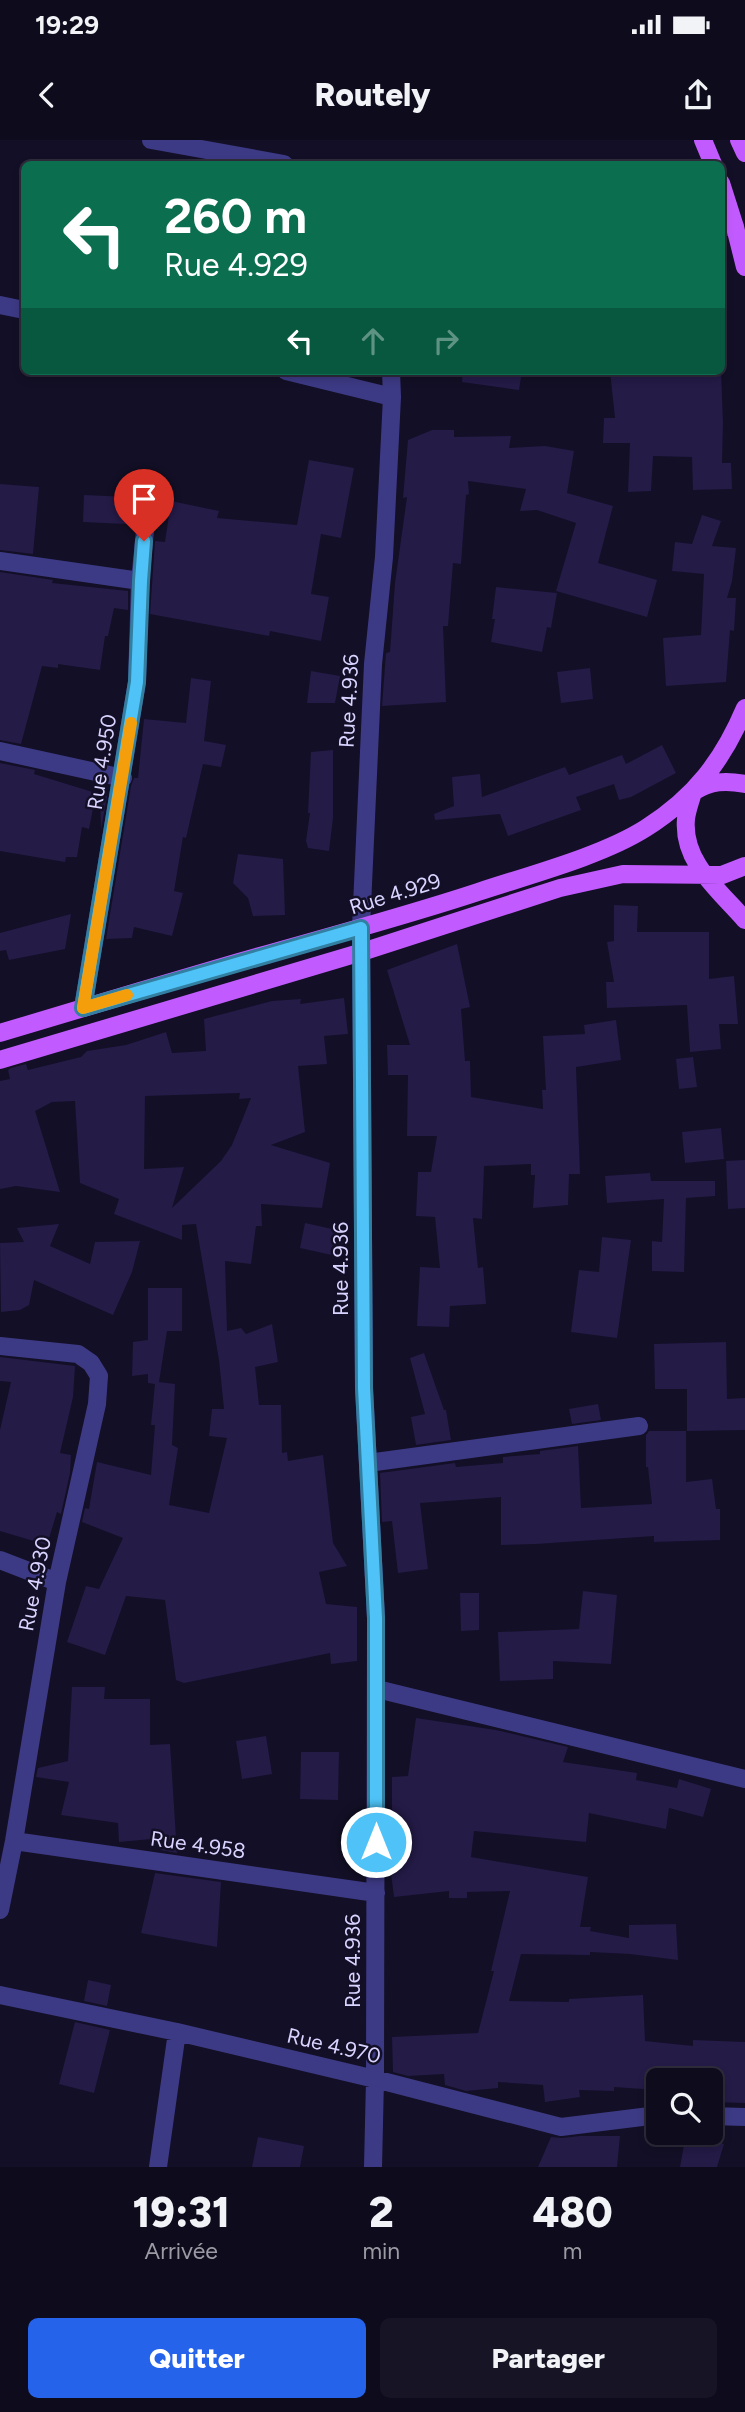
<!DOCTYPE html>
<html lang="fr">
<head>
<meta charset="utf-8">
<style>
	body { margin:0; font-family:Figtree,sans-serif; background:#171425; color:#f1f3f6; height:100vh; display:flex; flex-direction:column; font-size:26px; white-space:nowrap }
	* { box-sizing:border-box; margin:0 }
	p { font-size:23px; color:#9b9ba3 }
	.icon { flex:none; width:38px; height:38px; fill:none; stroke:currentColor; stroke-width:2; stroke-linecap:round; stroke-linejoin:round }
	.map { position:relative; height:2027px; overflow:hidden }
	.sheet { display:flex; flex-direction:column; background:#0e0b1c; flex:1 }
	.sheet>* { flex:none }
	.hud { position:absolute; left:21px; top:21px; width:704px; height:214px; border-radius:10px; box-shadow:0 4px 10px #0003,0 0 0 2px #2e2b3b; background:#0b6e4f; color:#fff; overflow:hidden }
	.buttons { position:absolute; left:646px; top:1928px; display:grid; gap:14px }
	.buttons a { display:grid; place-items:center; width:77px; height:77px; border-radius:10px; background:#0e0b1c; box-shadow:0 4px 10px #0003,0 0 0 2px #2e2b3b; font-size:35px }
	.pin { position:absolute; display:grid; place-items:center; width:60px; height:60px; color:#fff; margin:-72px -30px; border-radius:50% 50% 50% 0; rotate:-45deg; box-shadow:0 0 7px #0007 }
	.pin .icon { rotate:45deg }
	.me { position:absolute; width:77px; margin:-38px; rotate:0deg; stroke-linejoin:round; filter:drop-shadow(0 0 5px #0008) }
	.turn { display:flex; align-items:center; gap:24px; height:147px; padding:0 28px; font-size:32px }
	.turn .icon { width:91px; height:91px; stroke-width:2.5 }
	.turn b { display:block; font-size:49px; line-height:60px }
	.lanes { display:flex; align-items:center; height:66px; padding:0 28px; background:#0003; justify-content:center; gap:35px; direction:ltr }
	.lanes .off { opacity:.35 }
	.eta { display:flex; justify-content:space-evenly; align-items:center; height:119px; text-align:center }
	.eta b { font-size:42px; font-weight:800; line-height:49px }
	.button { display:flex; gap:14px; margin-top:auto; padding:14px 28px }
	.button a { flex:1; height:80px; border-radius:10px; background:#2563eb; color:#fff; font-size:28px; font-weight:800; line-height:80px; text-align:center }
	.button a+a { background:#171425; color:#f1f3f6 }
	.status { display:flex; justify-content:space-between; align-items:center; height:49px; padding:0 35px; background:#0e0b1c; direction:ltr }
	.status svg { height:19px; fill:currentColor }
	header { display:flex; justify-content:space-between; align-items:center; height:91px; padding:0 28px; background:#0e0b1c; font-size:32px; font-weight:800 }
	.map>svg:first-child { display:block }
	.building { fill:#241b47; fill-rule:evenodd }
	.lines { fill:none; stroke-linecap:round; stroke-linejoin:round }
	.minor { stroke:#3d3a85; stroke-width:18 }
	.major { stroke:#c25bff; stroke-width:18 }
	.route-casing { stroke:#337fa1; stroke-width:18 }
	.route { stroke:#4fc3f7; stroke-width:12 }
	.slow { stroke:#f59e0b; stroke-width:12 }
	.labels { text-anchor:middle; stroke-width:5; stroke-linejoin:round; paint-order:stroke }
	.street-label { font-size:21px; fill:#d9d4ff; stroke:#130f26 }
</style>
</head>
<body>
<div class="status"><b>19:29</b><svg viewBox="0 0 49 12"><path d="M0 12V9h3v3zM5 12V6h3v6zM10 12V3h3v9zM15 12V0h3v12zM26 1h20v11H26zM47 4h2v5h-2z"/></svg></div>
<header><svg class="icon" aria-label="back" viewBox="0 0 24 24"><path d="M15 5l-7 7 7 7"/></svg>Routely<svg class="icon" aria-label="share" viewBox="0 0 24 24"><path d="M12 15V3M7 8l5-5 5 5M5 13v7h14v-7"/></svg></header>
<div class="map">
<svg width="745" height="2027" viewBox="0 0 745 2027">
	<rect width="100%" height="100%" fill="#130f26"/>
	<path class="building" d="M463,231H522L519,250L462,242Z
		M610,231H721L723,283L722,323H731L732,349L693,350L692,317L653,316L651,351L628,352L630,303H603L604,278H615Z
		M432,290H454V297L511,296L509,308L545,306L574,311L567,353L613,366L598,423L657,440L647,477L556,451L576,383L537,370L520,371L526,349L468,341L469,354L466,355L461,424L453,423L448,486H443L446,562L382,566L386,513L390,512L395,443L407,357L403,358L408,300Z
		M309,320L354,328L341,398L321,394L311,454L329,457L321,501L270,491L269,496L150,474L155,401L165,402L171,361L219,371L217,378L297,385Z
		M0,344L39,347L33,414L0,410Z
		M84,355L128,357L126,384L83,382Z
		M702,375L721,381L712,406L736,408L732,441L727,458H736L734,491L730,490L726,542L666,546L663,498L701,495L704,434L672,431L675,402L692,404Z
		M0,432L53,440L52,443L128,451V470L114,468L108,496H105L100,530L58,524V528L42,526L21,604L0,600Z
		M496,447L557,453L551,488L547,487L542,512L491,502L495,479H492Z
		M590,528L593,559L561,563L557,532Z
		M311,531L340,536L335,563H307Z
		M191,538L211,541L204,601L226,605L221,627L203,624L186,698L183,697L174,751L183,753L172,796L134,787L132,798L106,799L131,646L134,638H138L144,579L186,583Z
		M662,605L676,633L631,657L619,660L614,644L576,657L581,670L508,696L500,674L435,680L434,674L454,666L452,637L480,634L482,657L565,627L569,635L622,615L626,624Z
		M333,610V678L329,711L308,708L306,701L310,673H308L311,612Z
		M0,623L35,630L34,634L96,653L89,689L82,687L77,717H66L65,722L0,711Z
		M100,654L107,656L101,690Z
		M238,714L283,719L285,775L253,776L248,758L233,743Z
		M614,765L638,766L637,792H709V839L734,836L738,884H719L721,909L690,912L687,865L607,868L606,842H614L607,802L614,801Z
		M71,774L65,809L9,820L6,810L0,811V793Z
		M457,804L470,867L461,869L465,921H470L471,957L543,969L542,950H546L543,896L585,894L584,885L616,880L621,920L576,927L580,1034H569L568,1065L533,1068L535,1035H531V1024L484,1026L482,1079L473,1078L478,1128L483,1127L486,1164L450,1166L449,1187L417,1186L420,1127L440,1128L435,1077L416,1076L418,1032H431L437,996H407L408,935H388L387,905H410L387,830Z
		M344,858L348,894L324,896L327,924L298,926L305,992L271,1005L330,1023L322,1068L261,1064L262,1086H256L251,1124L225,1121L227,1191L241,1188L246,1194L272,1184L278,1222L255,1227L259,1265H281L282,1313L287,1312L288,1321L323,1315L333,1403L347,1426L319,1432L326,1464L357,1467V1521L331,1524L330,1513L184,1543L176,1540L165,1460L126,1456L105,1515L67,1502L86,1446L99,1449L123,1398L82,1382L85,1368L89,1369L97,1322L151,1335L155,1285H151L155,1244L148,1243V1234L132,1236L133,1202L148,1200V1148H182V1191H167L159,1242L175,1244L172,1305L178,1308L169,1365L209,1373L227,1298L209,1296L212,1269H224L219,1220L196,1084L182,1085V1100L114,1074L119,1059L80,1043L75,961L52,962L35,971L60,1052L16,1046L0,1049V941L10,939L8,930L11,928L26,924L28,930L81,917L87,911L126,905L166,892L172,913L206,911L204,879L272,861L301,859L300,864ZM240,953L239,959L251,958L232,1005L221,1021L172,1068L184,1027L144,1029L145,956Z
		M693,917L697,947L679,949L676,919Z
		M721,988L724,1019L685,1023L682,992Z
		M745,1020V1068L728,1069L726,1021Z
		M650,1033L651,1041H715V1056L686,1058L684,1132L652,1131V1101L662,1102L664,1059L607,1063L605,1036Z
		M305,1083L346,1092L341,1117L300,1108Z
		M59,1084L50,1106L90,1124L95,1102L140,1101L132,1132L113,1175L34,1140L29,1165L20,1170L1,1172L0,1103L24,1102L17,1088Z
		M602,1097L631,1100L617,1198L571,1192L579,1130L599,1132Z
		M726,1202L727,1259L745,1258V1290L687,1291V1249H655L654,1204Z
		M424,1213L444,1270H446L451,1300L416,1305L411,1277L425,1274L410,1218Z
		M0,1217L75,1226L73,1257L60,1313L71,1315L70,1333L61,1374L57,1372L47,1405L0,1391V1290L11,1242L0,1241Z
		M598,1264L601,1280L572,1284L569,1269Z
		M649,1291H686V1342L712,1339L716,1369H720V1400L654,1402V1396L536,1404L501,1405V1357L420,1363L428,1429L398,1433L392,1381L382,1382L380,1333L455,1323L456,1327L503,1323V1317L540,1314V1311L578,1306L581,1368L652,1364L648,1327H646V1295Z
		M583,1451L617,1455L611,1524L553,1521V1539L500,1541L498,1492L579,1489Z
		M460,1453H479V1490L461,1491Z
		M72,1547H105L104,1559H150V1605L170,1604L177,1713L160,1710L162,1698L119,1702L118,1683L61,1675L69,1642L36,1637L38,1628L68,1621Z
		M416,1578L496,1590L568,1607L563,1622L637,1633L636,1640L677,1648L679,1639L711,1649L703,1677L669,1668L666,1689L589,1673L586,1702L474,1691L471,1717L588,1737L580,1787H591L590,1791L629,1798V1785L676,1784L678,1820L630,1814L590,1812V1815L521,1814L509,1861L569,1862V1859L643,1855L645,1901L693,1906V1900L745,1902V1963L710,1962V1941H658V1950L614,1947V1951L579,1950L580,1957L545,1962L543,1945L498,1942V1948L466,1951L445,1945L444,1934L408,1936L393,1932L392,1897L478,1893L494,1831H491L510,1751L467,1752V1758H449V1751L394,1757L387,1701L392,1700V1637L408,1636Z
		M266,1596L272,1634L242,1639L236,1601Z
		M301,1612H339L338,1660L300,1659Z
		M155,1733L221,1742L217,1807L141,1793Z
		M88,1840L111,1845L107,1866L84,1861Z
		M75,1882L110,1890L94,1953L59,1944Z
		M686,1994L724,2004L717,2027H680Z
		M580,1996H620L617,2027H538L551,1997L562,1998Z
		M258,1997L304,2006L300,2027H252Z"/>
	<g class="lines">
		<path class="minor" d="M151,0L284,24
			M721,87H735
			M0,165L24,170
			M286,231L392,257
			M0,421L140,441
			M0,611L123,638
			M83,868L137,542L140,441L146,381
			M0,1206L78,1214L91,1223L99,1236L97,1264L57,1442L14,1701L0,1770
			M368,1323L639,1286
			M0,1420L57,1442
			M377,1549L745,1639
			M14,1701L376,1753
			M0,1855L177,1892L375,1939L561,1987L658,1975
			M710,1976L745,1977
			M158,2027L177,1892
			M373,2027L375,1939L376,1478L364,1248L361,788L373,524L384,417L392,257L391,231"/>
		<path class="major" d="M703,0L713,24
			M739,0L745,13
			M721,43L735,87L745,127
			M745,644C725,640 711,641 693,652C691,660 687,670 686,679C682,722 719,750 745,780
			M0,893C80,869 159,845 239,822C319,799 399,778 478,752C529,735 602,716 646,688C695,657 723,620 745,568
			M0,920L362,812L560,748L623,734L722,735L745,726"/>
	</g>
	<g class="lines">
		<defs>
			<path id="route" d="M144,401L141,441L137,542L83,868L361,788L364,1248L376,1478V1702"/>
		</defs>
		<use href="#route" class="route-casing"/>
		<use href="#route" class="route"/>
		<path class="slow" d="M127,855L83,868L131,583"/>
	</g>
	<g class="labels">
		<g class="street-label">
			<text transform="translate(349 561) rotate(-87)" y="7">Rue 4.936</text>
			<text transform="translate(102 622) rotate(-81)" y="7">Rue 4.950</text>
			<text transform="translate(395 754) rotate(-17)" y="7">Rue 4.929</text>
			<text transform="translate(341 1129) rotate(-90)" y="7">Rue 4.936</text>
			<text transform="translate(35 1444) rotate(-79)" y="7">Rue 4.930</text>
			<text transform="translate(198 1705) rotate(8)" y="7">Rue 4.958</text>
			<text transform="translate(353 1821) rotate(-90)" y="7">Rue 4.936</text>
			<text transform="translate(334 1906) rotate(13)" y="7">Rue 4.970</text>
		</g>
	</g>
</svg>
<div class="buttons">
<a><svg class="icon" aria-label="search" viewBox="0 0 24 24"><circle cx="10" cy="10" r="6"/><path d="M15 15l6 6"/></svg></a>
</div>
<div class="pin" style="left:144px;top:401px;background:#d93025"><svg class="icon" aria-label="arrive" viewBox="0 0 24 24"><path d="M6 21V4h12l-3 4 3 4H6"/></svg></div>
<svg class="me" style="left:376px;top:1702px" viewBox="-20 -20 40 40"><circle r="17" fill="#4fc3f7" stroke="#fff" stroke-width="3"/><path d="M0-11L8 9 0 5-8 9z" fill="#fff"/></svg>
<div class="hud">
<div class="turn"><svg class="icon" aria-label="left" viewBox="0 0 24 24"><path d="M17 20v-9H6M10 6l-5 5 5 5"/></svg><div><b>260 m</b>Rue 4.929</div></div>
<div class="lanes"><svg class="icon" aria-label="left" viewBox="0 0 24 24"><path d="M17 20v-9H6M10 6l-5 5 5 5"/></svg><svg class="icon off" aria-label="ahead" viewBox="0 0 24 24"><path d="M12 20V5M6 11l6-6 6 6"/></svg><svg class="icon off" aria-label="right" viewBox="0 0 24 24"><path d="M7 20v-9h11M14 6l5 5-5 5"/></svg></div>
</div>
</div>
<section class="sheet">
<div class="eta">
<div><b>19:31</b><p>Arrivée</p></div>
<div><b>2</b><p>min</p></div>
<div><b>480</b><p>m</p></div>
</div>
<div class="button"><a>Quitter</a><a>Partager</a></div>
</section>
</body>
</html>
